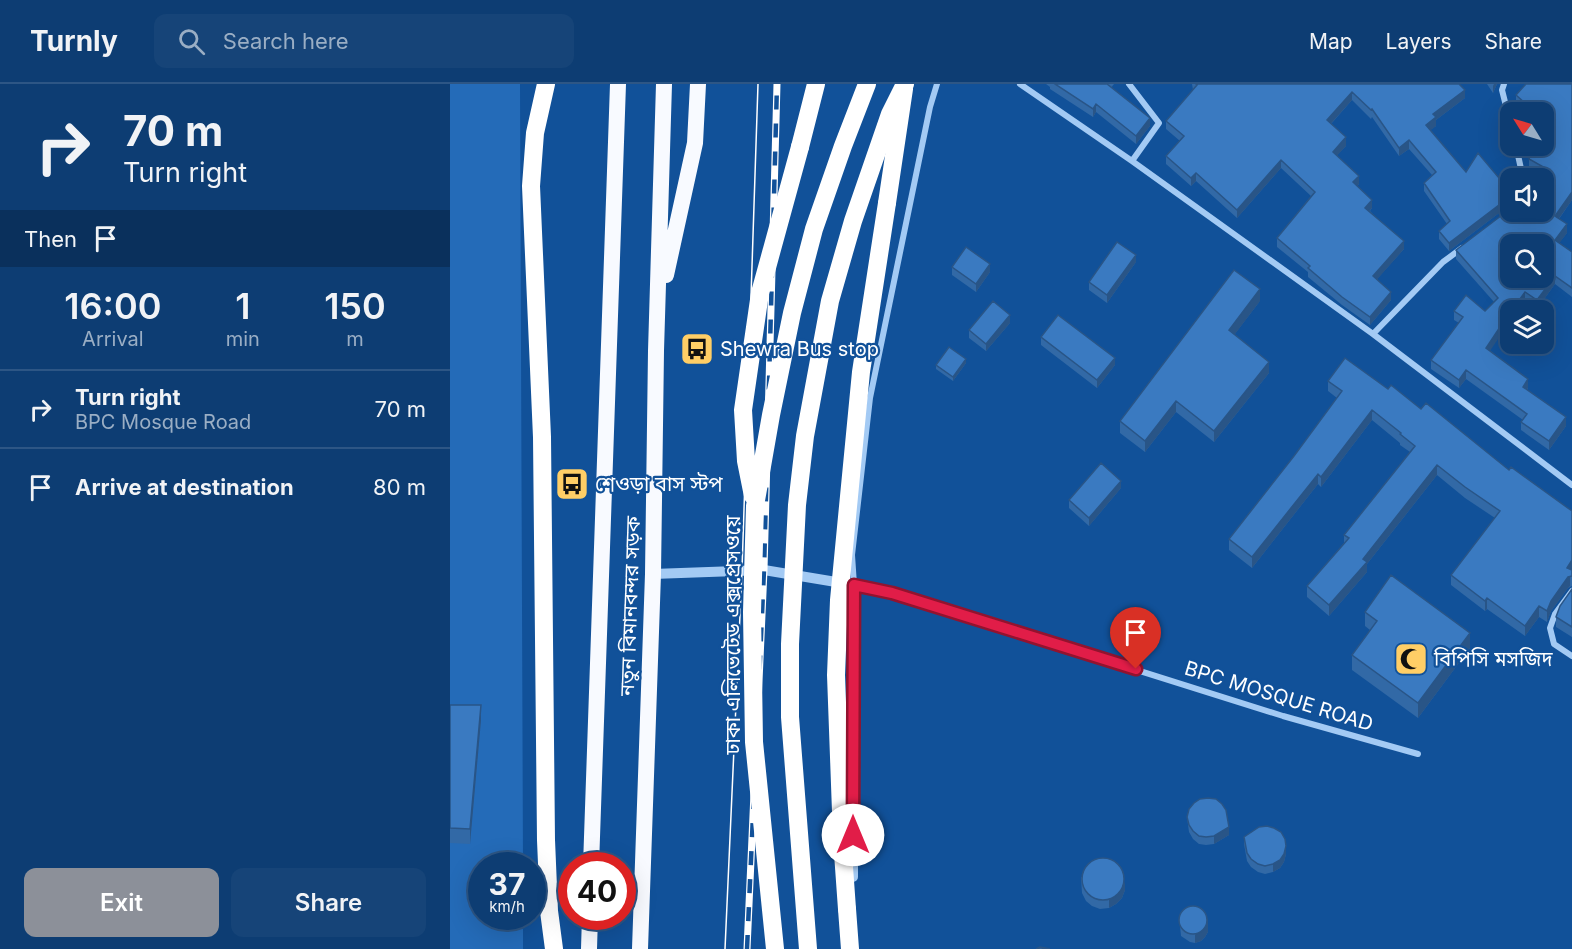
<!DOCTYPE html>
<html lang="en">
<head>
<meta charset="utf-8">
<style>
	body { margin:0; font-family:Inter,"Noto Sans Bengali",sans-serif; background:#164478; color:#f1f3f6; height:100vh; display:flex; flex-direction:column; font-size:22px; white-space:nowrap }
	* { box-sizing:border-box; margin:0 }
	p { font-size:20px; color:#9aaec4 }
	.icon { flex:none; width:33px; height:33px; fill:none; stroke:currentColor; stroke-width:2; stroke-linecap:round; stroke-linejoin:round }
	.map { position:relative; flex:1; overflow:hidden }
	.panel { display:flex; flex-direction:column; background:#0d3d73; width:450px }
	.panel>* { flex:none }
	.top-card { background:#0d3d73; color:#f1f3f6; overflow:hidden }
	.needle { width:39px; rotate:307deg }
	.tools { position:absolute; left:1050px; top:18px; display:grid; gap:12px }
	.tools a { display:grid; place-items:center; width:54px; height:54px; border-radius:12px; background:#0d3d73; box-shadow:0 6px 24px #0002,0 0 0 2px #2d5685; font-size:30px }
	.speed { position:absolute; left:18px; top:768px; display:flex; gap:12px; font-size:30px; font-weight:700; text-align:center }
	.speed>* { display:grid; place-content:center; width:78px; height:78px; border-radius:50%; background:#0d3d73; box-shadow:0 6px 24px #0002,0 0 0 2px #2d5685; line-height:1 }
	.speed small { font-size:15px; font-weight:400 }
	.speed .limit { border:9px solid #d22; background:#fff; color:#111 }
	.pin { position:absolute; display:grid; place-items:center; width:51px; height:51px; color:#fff; margin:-62px -26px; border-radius:50% 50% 50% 0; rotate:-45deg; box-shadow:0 0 6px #0007 }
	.pin .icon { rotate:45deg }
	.me { position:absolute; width:66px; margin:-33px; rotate:0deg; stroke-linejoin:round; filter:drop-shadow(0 0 4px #0008) }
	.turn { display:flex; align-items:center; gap:21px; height:126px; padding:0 24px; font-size:27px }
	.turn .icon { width:78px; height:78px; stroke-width:2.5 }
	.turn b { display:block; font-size:42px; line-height:51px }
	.then { display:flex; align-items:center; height:57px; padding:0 24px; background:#0003; gap:12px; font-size:22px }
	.eta { display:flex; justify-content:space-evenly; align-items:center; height:102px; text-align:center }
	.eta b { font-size:36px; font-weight:600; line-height:42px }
	.cta { display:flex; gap:12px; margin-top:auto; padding:12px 24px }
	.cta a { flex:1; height:69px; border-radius:12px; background:#8c9099; color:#fff; font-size:24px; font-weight:600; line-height:69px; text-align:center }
	.cta a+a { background:#164478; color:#f1f3f6 }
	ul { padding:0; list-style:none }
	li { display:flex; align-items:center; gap:18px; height:78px; padding:0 24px; border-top:2px solid #2d5685 }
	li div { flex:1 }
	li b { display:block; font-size:22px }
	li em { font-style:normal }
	header { display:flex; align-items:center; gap:36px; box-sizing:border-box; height:84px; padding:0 30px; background:#0d3d73; border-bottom:2px solid #2d5685 }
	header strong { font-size:28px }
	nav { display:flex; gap:33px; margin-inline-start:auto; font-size:21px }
	.search { width:420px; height:54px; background:#164478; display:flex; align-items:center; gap:15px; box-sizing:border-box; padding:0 21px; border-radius:12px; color:#9aaec4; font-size:22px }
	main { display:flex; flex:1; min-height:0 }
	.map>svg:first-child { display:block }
	.green { fill:#246bb8 }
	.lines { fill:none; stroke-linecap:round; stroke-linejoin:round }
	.minor { stroke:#a3caf4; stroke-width:6 }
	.tertiary { stroke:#a3caf4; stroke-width:10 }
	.trunk { stroke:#f8faff; stroke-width:16 }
	.motorway { stroke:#fff; stroke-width:18 }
	.tram { stroke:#fff; stroke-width:1.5 }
	.rail-casing { stroke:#fff; stroke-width:7 }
	.rail { stroke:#115199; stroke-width:4.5; stroke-dasharray:14; stroke-linecap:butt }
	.motorway-bridge { stroke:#fff; stroke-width:18 }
	.wall { fill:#3269a6 }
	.shaded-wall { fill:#295587 }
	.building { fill:#3a7ac1; stroke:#295587; stroke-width:1.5; fill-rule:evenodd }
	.route-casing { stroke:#92132f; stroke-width:15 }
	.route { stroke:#e11d48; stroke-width:10 }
	.labels { text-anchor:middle; stroke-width:4.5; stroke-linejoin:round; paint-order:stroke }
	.poi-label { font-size:20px; fill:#fff; stroke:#115199; text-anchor:start }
	.street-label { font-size:20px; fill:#fff; stroke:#115199 }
</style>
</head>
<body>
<header>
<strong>Turnly</strong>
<div class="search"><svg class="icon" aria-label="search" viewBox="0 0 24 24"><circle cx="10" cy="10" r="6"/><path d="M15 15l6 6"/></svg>Search here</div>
<nav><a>Map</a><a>Layers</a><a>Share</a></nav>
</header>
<main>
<section class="panel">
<div class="top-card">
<div class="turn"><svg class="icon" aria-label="right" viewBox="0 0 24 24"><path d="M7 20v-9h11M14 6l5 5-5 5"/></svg><div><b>70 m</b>Turn right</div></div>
<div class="then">Then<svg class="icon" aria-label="arrive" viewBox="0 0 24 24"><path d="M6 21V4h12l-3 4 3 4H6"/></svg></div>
</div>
<div class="eta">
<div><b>16:00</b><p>Arrival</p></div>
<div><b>1</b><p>min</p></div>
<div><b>150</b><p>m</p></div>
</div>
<ul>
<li><svg class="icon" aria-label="right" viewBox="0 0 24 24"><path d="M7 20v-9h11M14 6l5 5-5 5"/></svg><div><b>Turn right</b><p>BPC Mosque Road</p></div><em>70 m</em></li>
<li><svg class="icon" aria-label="arrive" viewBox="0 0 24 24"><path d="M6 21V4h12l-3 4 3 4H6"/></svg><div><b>Arrive at destination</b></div><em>80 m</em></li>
</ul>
<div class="cta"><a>Exit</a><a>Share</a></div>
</section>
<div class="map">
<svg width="1122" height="865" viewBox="0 0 1122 865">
	<rect width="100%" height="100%" fill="#115199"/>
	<path class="green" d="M0,0H70L73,781L32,782V832L73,833V865H0Z"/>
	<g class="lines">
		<path class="minor" d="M487,0L480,23L420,314L402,471L404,501L442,509L833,632L968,670
			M570,0L682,77L923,250L1122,401
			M679,0L709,39L682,77
			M1054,0L1052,6L1060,38
			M1066,62L1073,94
			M923,250L993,178L1012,164
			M1122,507L1105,530L1100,544L1104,560L1122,572"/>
		<path class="tertiary" d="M203,490L314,486L404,501L403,793"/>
		<path class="trunk" d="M216,191L245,59L248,0
			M141,782L168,0
			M139,865L140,832
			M190,865L203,490L206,267L214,0"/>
		<path class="motorway" d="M96,0L85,49L81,102L92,353L96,756L99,827L104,865
			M350,63L366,0
			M437,119L454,5
			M397,825L400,865"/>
		<path class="tram" d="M275,865L292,486L308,0"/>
		<defs>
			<path id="rail" d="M297,865L314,486L327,0"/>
		</defs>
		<use href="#rail" class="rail-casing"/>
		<use href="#rail" class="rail"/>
		<path class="motorway-bridge" d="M303,412L296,377L293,326L310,209L350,63
			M397,825L392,755L386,591L389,516L411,288L437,119
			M325,865L304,658L302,528L305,422L321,331L342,229L364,145L393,62L417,0
			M358,865L340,633V560L347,421L355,352L380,217L403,137L440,30L455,0"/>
	</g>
	<path class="wall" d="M596,0H664L661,4L700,42L686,60L646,28L643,33L600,5V3Z
		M742,0H1009L1015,14L986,36V42L980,46L1016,88L1060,107V123H1057L999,167L989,155V147L997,140L974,107V99L982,91L959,65L949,72L922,33L921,35L902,16L881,40L896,62L887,71L909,100L907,102L922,124L920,127L954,165L927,195L941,216L920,241L892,221L858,193V188L827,163V154L861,112L831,84L787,134L746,97L741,102L716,80V72L730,57L716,45V37L743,6Z
		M1037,0H1047L1043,9Z
		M1122,0V116L1109,135L1117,149L1109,159L1122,168V213L1105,200L1087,225L1075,216L1060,226V237L1039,267L1078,304L1077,306L1116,342L1099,366L1071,346V338L1073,336L1016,295L1009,304L981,285V276L1009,239L1004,236V227H1035L1044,218L1006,175V166L1094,128L1093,91L1079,83V75L1094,45V28H1076L1066,19V11Z
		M686,178L657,219L639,206V198Z
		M502,183L540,188L526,208L502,191Z
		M810,217L784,251L819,289L764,358L726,328L695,368L670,349V337Z
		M560,239L536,267L519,254V246Z
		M591,253L665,281L647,304L591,261Z
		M516,279L503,297L486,285V281Z
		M878,297L938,305L971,325L1059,386L1122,427V502L1118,504L1101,527L1097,538L1089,533L1075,552L1037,525L1035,527L1001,501V491L1045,434L1015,414L987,391L917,480V488L879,532L857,513V502L894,459V451L960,368L950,361V359L922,336L871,403L868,400L802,484L779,466V455L844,372L887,314L878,307Z
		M671,404L639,442L619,424V416Z
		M1122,505V553L1106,543V533Z
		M915,528L1020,564L968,634L902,586V571L920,546L915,542Z
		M0,621L31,636L20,760L0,759Z
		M737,733L779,751L764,760L756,761L749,760L743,755L739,748Z
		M794,753L836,770L834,778L830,784L823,788L815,790L808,788L801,783L797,777L794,760Z
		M631,793L675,806L672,814L666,820L659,824L650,825L642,822L636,817L632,809Z
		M729,832L758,848L755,853L751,857L745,859L740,858L731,852Z"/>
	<path class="shaded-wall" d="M1044,0H1047L1043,9V2Z
		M1015,6V14L986,36V42L976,50V41L983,30Z
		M902,8V16L877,44V36Z
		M646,20V28L643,33V25Z
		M700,34V42L686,60V52Z
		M896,53V62L883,76V68Z
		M959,56V65L949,72V64Z
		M831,76V84L787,134V126Z
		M746,89V97L741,102V94Z
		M909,92V100L903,106V98Z
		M1122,108V116L1105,140V132Z
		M1057,115V123L999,167V159Z
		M922,116V124L915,132V124Z
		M1117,140V149L1105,165V156Z
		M954,157V165L923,200V192Z
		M686,171V178L657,219V211Z
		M540,180V188L526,208V200Z
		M1105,192V200L1087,225V216Z
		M810,205V217L779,258V246Z
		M941,208V216L920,241V233Z
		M1075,208V216L1068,226H1062Z
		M1060,228V237L1036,273V264Z
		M560,231V239L536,267V260Z
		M665,274V281L647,304V296Z
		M516,275V279L503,297V293Z
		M819,278V289L764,358V347Z
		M1016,286V295L1009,304V296Z
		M1078,295V304L1073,311V303Z
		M726,317V328L695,368V357Z
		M922,326V336L871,403V393Z
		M1116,333V342L1099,366V357Z
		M987,381V391L917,480V488L879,532V521L913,475Z
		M868,390V400L802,484V473Z
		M671,397V404L639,442V434Z
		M1122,476V487L1117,484Z
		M1120,492V502L1118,504L1101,527L1097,538V527L1101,517L1118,493Z
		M1037,514V525L1035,527V517Z
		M1089,522V533L1075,552V542Z
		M1020,549V564L968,634V619Z
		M31,621V636L20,760V745Z
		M779,743V751L764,760V752Z
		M836,762V770L834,778L830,784L823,788V780Z
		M675,798V806L672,814L666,820L659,824V816Z
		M758,834V848L755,853L751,857L745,859V851Z"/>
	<path class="building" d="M605,0H657L700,34L686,52L646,20L643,25Z
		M746,0H1009L1015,6L983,30L986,33L976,41L1016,88L1028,69L1060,107V114L1057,115L999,159L989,147L1000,137L974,99L986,88L959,56L949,64L922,25L921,26L902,8L877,36L896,53L883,68L909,92L903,98L922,116L915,124L954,157L923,192L941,208L920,233L892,213L858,184L860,182L827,154L865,108L831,76L787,126L746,89L741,94L716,72L734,52L716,37L747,1Z
		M1076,0H1122V108L1105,132L1117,140L1105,156L1122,168V204L1105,192L1087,216L1075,208L1062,226H1060V228L1036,264L1078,295L1073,303L1116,333L1099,357L1071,338L1077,330L1016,286L1009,296L981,276L1013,233L1004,227L1016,211L1035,227L1048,214L1006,166L1060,125V128H1094V94H1090L1097,85L1079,75L1086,62H1094V47L1097,40L1094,36V28H1085L1066,11ZM1060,160H1094V194H1060Z
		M667,158L686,171L657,211L639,198Z
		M516,163L540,180L526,200L502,183Z
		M784,186L810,205L779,246L819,278L764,347L726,317L695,357L670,337Z
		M543,217L560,231L536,260L519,246Z
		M608,231L665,274L647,296L591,253Z
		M499,263L516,275L503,293L486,281Z
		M895,274L938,305L941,301L971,325L976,319L1059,386L1061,383L1122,427V476L1117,484L1122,486V492L1118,493L1101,517L1097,527L1089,522L1075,542L1037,514L1035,517L1001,491L1050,427L1015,403L987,381L913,475L917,478L879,521L857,502L899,454L894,451L965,362L950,350L951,349L922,326L871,393L868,390L802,473L779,455L844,372L892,307L878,297Z
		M651,379L671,397L639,434L619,416Z
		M941,491L1020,549L968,619L902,571L927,537L915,528Z
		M1122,505V543L1106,533L1110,522Z
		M0,621H31L20,745L0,744Z
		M758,714L766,715L772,720L776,726L779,743L764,752L756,753L749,752L743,747L739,741L737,733L739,725L744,719L750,715Z
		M817,742L824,744L831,748L835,755L836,762L834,770L830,776L823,780L815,782L808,780L801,775L797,769L794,753L809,743Z
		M632 795a21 21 0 1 1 42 0a21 21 0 1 1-42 0Z
		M729 836a14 14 0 1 1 28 0a14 14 0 1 1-28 0Z
		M590,863L600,865H586Z"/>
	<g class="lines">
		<defs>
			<path id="route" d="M403,751L404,501L442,509L686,585"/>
		</defs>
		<use href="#route" class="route-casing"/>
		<use href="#route" class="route"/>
	</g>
	<defs>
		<symbol id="bus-square" viewBox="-11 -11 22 22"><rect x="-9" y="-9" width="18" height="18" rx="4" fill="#ffce66" stroke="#115199"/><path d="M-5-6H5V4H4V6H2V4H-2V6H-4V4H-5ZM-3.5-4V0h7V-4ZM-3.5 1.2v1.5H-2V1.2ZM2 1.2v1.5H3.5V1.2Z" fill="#111"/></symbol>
		<symbol id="mosque-square" viewBox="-11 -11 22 22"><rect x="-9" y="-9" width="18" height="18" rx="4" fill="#ffce66" stroke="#115199"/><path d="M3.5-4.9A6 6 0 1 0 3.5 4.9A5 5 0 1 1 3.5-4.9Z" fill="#111"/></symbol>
	</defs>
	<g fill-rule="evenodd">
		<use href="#bus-square" x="228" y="246" width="38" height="38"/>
		<use href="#bus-square" x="103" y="381" width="38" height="38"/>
		<use href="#mosque-square" x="942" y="556" width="38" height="38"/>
	</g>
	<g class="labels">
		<g class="poi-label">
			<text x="270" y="272">Shewra Bus stop</text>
			<text x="145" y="407">শেওড়া বাস স্টপ</text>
			<text x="984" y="582">বিপিসি মসজিদ</text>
		</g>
		<g class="street-label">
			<text transform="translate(180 522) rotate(-88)" y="7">নতুন বিমানবন্দর সড়ক</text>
			<text transform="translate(283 551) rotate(-90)" y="7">ঢাকা এলিভেটেড এক্সপ্রেসওয়ে</text>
			<text transform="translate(829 612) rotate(17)" y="7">BPC MOSQUE ROAD</text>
		</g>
	</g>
</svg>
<div class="tools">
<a><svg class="needle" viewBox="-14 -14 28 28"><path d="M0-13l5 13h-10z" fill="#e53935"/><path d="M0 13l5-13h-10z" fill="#9aaec4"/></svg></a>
<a><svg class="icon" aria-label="sound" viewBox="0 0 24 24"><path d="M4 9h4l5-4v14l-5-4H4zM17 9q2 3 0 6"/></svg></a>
<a><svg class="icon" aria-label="search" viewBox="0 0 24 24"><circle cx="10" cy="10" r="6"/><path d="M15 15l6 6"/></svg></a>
<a><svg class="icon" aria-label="layers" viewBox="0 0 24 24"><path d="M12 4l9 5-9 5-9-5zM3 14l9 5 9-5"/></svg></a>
</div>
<div class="speed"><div>37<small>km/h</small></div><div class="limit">40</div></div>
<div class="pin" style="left:686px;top:585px;background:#d93025"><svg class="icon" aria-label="arrive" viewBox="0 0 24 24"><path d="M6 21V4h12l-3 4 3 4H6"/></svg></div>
<svg class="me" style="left:403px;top:751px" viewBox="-20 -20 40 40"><circle r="19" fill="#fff"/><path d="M0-13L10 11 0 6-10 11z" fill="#e11d48"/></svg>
</div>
</main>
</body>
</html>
